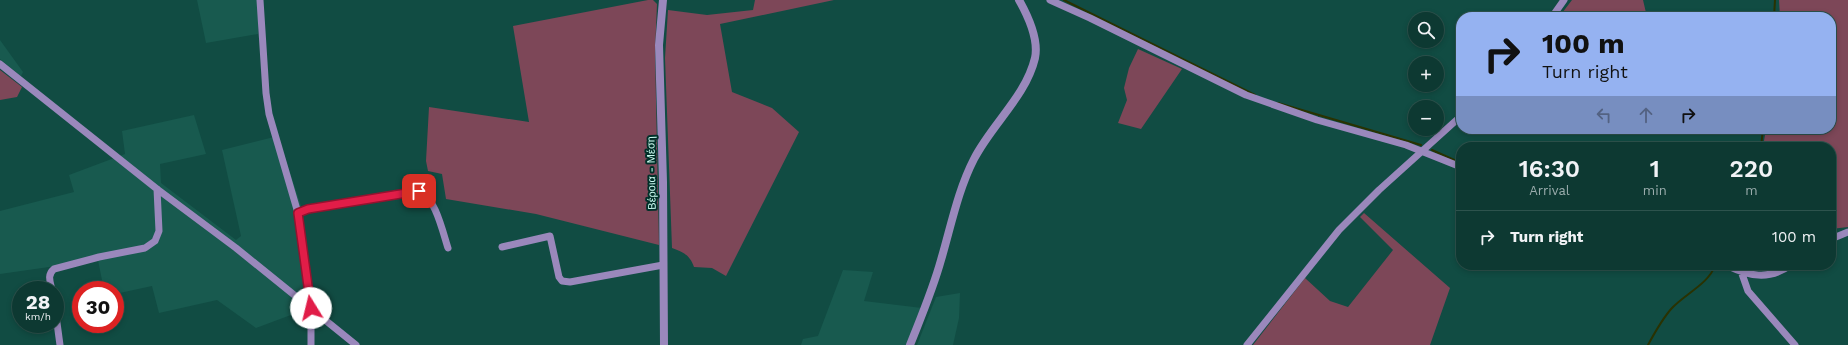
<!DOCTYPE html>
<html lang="en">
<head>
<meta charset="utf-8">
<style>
	body { margin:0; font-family:"Work Sans",sans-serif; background:#1b443e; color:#f1f3f6; height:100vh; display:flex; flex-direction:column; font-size:15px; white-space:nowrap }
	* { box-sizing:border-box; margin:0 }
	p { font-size:13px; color:#9aacac }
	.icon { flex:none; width:22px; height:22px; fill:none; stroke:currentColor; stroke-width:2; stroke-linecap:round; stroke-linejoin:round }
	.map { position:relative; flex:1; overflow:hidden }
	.sheet { position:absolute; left:1456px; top:142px; width:380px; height:128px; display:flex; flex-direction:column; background:#0d3932; border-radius:16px; box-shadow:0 2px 6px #0003,0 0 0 1px #2d534d }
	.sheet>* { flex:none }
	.hud { position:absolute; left:1456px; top:12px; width:380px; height:122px; border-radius:16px; box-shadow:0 2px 6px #0003,0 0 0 1px #2d534d; background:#95b2f1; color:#111; overflow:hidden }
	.tools { position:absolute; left:1408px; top:12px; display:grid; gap:8px }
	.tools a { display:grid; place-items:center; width:36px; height:36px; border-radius:50%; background:#0d3932; box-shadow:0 2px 6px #0003,0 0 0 1px #2d534d; font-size:20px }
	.speed { position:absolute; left:12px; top:281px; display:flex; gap:8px; font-size:20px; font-weight:700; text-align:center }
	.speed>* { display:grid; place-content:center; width:52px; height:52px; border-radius:50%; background:#0d3932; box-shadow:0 2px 6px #0003,0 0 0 1px #2d534d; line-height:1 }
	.speed small { font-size:10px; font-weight:400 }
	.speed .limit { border:6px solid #d22; background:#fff; color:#111 }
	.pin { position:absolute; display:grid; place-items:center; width:34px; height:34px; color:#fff; margin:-17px; border-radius:8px; box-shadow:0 2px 6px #0006 }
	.me { position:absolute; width:44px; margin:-22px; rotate:351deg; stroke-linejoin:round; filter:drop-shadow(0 0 3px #0008) }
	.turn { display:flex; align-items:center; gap:14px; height:84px; padding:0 20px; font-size:18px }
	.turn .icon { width:52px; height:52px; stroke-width:2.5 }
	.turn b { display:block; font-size:28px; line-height:34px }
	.lanes { display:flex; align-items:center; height:38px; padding:0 20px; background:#0003; justify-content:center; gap:20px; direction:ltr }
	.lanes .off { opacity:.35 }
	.eta { display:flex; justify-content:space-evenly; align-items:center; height:68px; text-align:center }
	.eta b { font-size:24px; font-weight:600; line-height:28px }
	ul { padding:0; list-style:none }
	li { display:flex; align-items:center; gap:12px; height:52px; padding:0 20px; border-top:1px solid #2d534d }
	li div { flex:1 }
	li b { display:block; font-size:15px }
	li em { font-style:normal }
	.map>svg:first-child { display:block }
	.built { fill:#185a4f }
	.green { fill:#7d4758 }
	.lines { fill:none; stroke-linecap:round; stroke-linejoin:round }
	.stream { stroke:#293202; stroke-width:2 }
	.minor { stroke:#9a88bc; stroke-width:7 }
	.tertiary { stroke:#9a88bc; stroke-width:8 }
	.route-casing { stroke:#92132f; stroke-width:10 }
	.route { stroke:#e11d48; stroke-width:7 }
	.labels { text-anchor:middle; stroke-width:4; stroke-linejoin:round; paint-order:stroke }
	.street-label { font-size:11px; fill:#ccfcf1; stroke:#003029 }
</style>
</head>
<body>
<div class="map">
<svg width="1848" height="345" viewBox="0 0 1848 345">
	<rect width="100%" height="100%" fill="#114c43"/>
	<path class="built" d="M197,0H258V34L206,43Z
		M0,40L23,72L21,76L0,59Z
		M194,115L206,154L160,164L161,183L236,240L241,236L222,150L278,136L301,206L315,306L256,328L217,300L159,313L152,286L115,294V290H104L98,260L0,274V211L74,192L69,175L125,154L122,131Z
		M843,270L873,272L864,301L922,308L908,345H801L803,339L818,336Z
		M960,293L959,318L953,345H917L936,297Z"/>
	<path class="green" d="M648,0H653L657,4L655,52L659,245L536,214L446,199L442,174L428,171L426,161L429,107L529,122L513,26Z
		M755,0H834L720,24L732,92L772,108L799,132L726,276L712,268L694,267C690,255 683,252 672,248L665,58L668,10L707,15L753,10Z
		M1572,0H1643L1647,17H1559Z
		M1779,0H1848V227L1831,229V147H1763L1766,129H1831V17H1780Z
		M1138,49L1182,69L1141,129L1118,123L1127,100L1124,88L1129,68Z
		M0,70L22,87L17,97L0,100Z
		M1364,213L1450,288L1430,345H1253L1305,278L1330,301L1348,307L1393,250L1360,217Z"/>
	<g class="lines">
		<path class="stream" d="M1064,0L1255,95
			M1774,17L1775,0
			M1278,103L1421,145
			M1761,147L1763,129
			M1432,150L1461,163
			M1648,345C1655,332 1662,319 1672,308C1685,294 1708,284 1715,266"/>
		<path class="minor" d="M260,0L266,93L269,114L298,213L311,308V345
			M1050,0L1090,18L1246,95L1317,120L1406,145L1461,167
			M1552,17L1564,0
			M0,64L157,189L236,248L356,345
			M298,213L308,209L419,191C435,196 443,233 448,248
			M1831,239L1848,232
			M502,247L550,236L559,277L562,281L570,282L663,265
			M1726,265C1749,276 1768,281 1791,265
			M1741,271L1748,291L1795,345
			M52,290C50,281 47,275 54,269L99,257L145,248L155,241L159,231L157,189
			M55,308L60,345
			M1247,345L1339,230L1379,190L1461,116"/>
		<path class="tertiary" d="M663,0L659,45L663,182L664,345
			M910,345C921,317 933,289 941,260C951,226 958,190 974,159C992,124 1026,96 1035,58C1039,39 1028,16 1019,0"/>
	</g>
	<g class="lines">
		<defs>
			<path id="route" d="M311,308L298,213L308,209L419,191"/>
		</defs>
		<use href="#route" class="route-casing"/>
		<use href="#route" class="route"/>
	</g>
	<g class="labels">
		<g class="street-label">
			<text transform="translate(651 173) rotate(-91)" y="4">Βέροια - Μέση</text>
		</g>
	</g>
</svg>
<div class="tools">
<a><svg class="icon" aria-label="search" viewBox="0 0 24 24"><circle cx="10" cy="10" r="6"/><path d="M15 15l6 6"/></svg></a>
<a>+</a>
<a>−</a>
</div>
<div class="speed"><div>28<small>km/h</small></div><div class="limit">30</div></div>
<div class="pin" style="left:419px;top:191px;background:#d93025"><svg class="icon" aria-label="arrive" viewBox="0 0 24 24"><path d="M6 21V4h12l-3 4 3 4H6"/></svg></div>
<svg class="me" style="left:311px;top:308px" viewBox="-20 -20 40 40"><circle r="19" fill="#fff"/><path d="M0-13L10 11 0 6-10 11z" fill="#e11d48"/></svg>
<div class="hud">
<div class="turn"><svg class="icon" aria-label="right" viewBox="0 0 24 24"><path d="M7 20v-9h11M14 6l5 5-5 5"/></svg><div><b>100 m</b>Turn right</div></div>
<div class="lanes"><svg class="icon off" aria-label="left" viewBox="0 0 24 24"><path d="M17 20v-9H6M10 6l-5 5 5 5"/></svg><svg class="icon off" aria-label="ahead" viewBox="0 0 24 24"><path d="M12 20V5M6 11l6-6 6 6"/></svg><svg class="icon" aria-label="right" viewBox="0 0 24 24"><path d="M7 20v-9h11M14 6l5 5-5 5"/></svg></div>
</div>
<section class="sheet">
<div class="eta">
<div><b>16:30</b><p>Arrival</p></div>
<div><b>1</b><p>min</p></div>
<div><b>220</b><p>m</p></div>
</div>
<ul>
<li><svg class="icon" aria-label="right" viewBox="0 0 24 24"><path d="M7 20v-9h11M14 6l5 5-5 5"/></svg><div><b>Turn right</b></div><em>100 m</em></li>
</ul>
</section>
</div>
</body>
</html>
